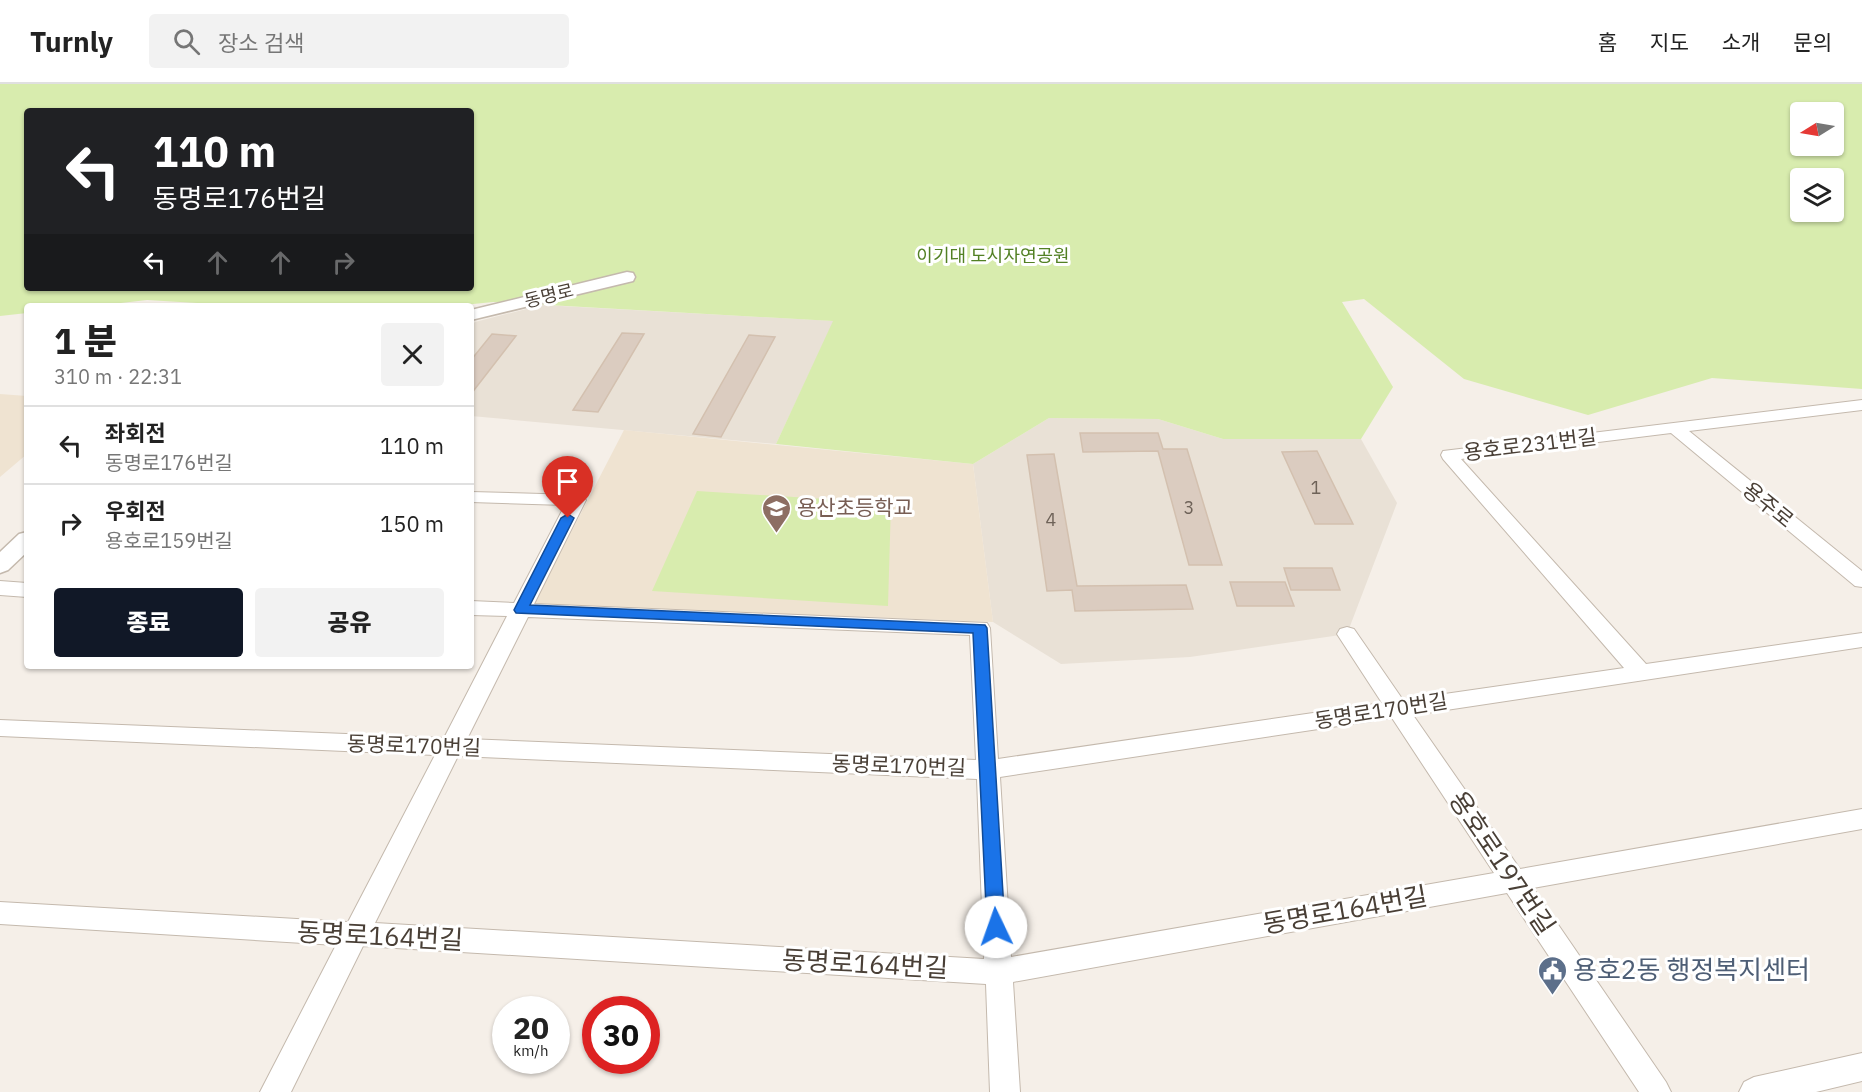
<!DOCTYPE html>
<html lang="ko">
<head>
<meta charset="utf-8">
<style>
  :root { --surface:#fff; --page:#f2f2f2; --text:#222; --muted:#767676; --line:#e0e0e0; --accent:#111827 }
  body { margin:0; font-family:"IBM Plex Sans","Noto Sans KR",sans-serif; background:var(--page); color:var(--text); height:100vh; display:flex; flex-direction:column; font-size:22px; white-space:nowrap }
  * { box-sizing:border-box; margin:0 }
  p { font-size:20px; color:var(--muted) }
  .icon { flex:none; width:33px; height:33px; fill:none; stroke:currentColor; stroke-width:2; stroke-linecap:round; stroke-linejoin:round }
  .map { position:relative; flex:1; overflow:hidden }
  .panel { position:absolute; left:24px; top:219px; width:450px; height:366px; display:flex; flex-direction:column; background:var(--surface); border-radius:6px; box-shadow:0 2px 4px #0004 }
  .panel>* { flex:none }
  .guide { position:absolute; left:24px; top:24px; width:450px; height:183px; border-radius:6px; box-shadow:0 2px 4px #0004; background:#202124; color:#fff; overflow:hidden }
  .needle { width:39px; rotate:259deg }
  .controls { position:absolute; left:1790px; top:18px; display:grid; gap:12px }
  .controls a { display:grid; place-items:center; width:54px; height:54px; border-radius:6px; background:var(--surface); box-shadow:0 2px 4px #0004; font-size:30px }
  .speed { position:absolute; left:492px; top:912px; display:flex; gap:12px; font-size:30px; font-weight:700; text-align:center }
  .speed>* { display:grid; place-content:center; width:78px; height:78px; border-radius:50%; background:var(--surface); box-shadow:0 2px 4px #0004; line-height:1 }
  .speed small { font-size:15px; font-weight:400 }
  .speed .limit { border:9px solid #d22; background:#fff; color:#111 }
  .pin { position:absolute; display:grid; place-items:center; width:51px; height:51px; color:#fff; margin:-62px -26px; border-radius:50% 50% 50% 0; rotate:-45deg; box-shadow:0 0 6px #0007 }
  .pin .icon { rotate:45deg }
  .me { position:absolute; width:66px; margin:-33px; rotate:357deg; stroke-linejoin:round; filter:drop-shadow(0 0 4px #0008) }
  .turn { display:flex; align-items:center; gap:21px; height:126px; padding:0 30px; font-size:27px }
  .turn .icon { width:78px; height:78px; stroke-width:2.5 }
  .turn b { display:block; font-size:42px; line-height:51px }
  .lanes { display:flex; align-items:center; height:57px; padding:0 30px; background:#0003; justify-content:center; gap:30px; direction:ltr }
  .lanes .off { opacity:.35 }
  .round { display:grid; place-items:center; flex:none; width:63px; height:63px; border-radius:6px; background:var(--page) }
  .overview { display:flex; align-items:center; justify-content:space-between; height:102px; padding:0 30px }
  h1 { font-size:36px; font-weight:800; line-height:45px }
  .button { display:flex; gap:12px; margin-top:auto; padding:12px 30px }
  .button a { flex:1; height:69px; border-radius:6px; background:var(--accent); color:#fff; font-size:24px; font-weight:800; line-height:69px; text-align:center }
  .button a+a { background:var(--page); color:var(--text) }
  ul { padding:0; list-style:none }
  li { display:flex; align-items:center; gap:18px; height:78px; padding:0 30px; border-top:2px solid var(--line) }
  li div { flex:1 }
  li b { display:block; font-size:22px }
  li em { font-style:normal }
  header { display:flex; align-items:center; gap:36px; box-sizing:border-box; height:84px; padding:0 30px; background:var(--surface); border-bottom:2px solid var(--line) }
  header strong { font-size:28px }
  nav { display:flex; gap:33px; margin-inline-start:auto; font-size:21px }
  .search { width:420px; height:54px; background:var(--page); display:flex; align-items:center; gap:15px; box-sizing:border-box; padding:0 21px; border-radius:6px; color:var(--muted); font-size:22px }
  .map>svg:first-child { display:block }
  .residential { fill:#e9e1d6 }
  .education { fill:#efe3d1 }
  .green { fill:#d8ecae; fill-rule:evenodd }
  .building { fill:#dbccc0; stroke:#d3c0af; stroke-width:1.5 }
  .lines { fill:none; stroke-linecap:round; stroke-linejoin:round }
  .minor-casing { stroke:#c4b9ad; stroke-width:2 }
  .tertiary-casing { stroke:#c4b9ad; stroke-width:3 }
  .minor { fill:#fff; fill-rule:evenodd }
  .tertiary { fill:#fff; fill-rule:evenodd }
  .route { fill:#1a73e8; stroke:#114b97; stroke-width:1.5 }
  .labels { text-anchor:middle; stroke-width:6; stroke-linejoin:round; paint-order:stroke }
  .far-park-label { font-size:18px; fill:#528024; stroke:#fff }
  .far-street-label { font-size:18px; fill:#493f36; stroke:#fff }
  .number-label { font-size:18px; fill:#6e6258 }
  .street-label { font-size:21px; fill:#493f36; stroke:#fff }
  .education-label { font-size:21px; fill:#785e54; stroke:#fff; text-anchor:start }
  .near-street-label { font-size:26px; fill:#493f36; stroke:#fff }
  .near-service-label { font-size:26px; fill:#4e5e75; stroke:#fff; text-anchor:start }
</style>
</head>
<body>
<header>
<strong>Turnly</strong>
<div class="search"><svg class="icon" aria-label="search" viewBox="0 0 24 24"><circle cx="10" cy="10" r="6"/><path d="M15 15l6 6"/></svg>장소 검색</div>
<nav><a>홈</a><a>지도</a><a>소개</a><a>문의</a></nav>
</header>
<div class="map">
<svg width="1862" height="1008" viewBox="0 0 1862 1008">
  <rect width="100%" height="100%" fill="#f5efe8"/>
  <!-- residential -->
  <path class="residential" d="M542,221L834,237L776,360L471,332V242L475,238Z
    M1049,334L1158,335L1223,355H1361L1397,419L1347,550L1190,573L1061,580L993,538L973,380Z"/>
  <!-- education -->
  <path class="education" d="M0,310L27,312V370L0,393Z
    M624,346L973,380L993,538L534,520Z"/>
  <!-- green -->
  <path class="green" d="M0,0H1862V305L1712,294L1588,331L1464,295L1364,215L1342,218L1393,303L1361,355H1223L1158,335L1049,334L973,380L776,360L833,237L493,218L453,222H247L147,216L95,222H27V229L0,232ZM27,27H471V204H27ZM1800,28H1833V62H1800ZM1800,94H1833V128H1800Z
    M697,407L891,419L888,522L652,507Z"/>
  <!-- building -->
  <path class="building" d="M622,249L644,250L598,328L573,326Z
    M492,250L516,252L471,310V276Z
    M749,251L775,253L721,353L693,350Z
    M1080,349H1158L1163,365H1187L1222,481H1189L1158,367L1083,368Z
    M1317,367L1353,440H1315L1282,368Z
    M1054,370L1077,502L1186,501L1193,525L1075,527L1072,506L1047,507L1027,371Z
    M1284,484H1332L1340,506H1291Z
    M1230,498H1285L1294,522H1237Z"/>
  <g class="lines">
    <defs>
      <path id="minor" d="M1862,316V326L1689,347L1862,487V503L1855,502L1671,349L1461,375L1646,580L1862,549V563L1413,631L1520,785L1862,725V745L1533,804L1666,998L1671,1008H1639L1507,809L1013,898L1020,1008H990L986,900L363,862L291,1008H260L336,861L0,840V818L348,838L435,671L0,652V636L444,654L507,532L471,531V517L514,519L565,421L471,418V408L577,411L583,412L586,416L534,520L987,539L990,544L998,675L1382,619L1337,550L1340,545L1347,543L1354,545L1403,616L1624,584L1443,375L1441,371L1443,367ZM528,533L970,551L976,676L467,655ZM1392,634L1494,789L1011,873L1000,693ZM458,672L977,695L984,875L375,839Z
        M0,497L27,499V513L0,511Z
        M1862,969V997L1816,1008H1739L1744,998L1754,993Z"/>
      <path id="tertiary" d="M627,188L633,189L635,193L633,197L471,236V226Z
        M27,448V468L8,486L0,489V468L19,450Z"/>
    </defs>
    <!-- minor casing -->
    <use href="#minor" class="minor-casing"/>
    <!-- tertiary casing -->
    <use href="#tertiary" class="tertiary-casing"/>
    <!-- minor -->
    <use href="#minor" class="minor"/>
    <!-- tertiary -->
    <use href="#tertiary" class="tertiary"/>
  </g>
  <!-- route -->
  <path class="route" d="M568,430L574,434L530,521L985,541L987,544L1005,843L1002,849L996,851L990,849L987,843L973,549L516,529L514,526L561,434Z"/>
  <!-- icons -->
  <defs>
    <symbol id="school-pin" viewBox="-11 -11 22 30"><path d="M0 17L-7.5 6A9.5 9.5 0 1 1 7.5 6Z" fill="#8d6e63" stroke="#fff"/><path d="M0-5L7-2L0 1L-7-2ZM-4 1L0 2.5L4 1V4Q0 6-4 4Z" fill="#fff"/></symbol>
    <symbol id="civic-pin" viewBox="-11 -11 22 30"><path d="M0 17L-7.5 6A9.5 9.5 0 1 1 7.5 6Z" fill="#5c6f8a" stroke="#fff"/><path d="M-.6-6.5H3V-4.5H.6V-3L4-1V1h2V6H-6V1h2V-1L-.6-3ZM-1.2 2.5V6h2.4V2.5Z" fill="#fff"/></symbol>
  </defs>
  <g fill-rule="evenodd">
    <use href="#school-pin" x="760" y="408" width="33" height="45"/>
    <use href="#civic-pin" x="1536" y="870" width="33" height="45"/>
  </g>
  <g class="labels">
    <!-- far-park labels -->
    <g class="far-park-label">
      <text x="993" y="178">이기대 도시자연공원</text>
    </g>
    <!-- far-street labels -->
    <g class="far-street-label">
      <text transform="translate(549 212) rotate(-14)" y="6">동명로</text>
    </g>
    <!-- number labels -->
    <g class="number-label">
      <text x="1316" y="410">1</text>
      <text x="1189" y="430">3</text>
      <text x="1051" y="442">4</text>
    </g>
    <!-- street labels -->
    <g class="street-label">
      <text transform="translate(1530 361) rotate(-7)" y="7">용호로231번길</text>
      <text transform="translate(1768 421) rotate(39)" y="7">용주로</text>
      <text transform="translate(1381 627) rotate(-9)" y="7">동명로170번길</text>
      <text transform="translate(414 662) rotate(2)" y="7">동명로170번길</text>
      <text transform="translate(899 682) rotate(2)" y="7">동명로170번길</text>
    </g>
    <!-- education labels -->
    <g class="education-label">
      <text x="797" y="431">용산초등학교</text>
    </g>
    <!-- near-street labels -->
    <g class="near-street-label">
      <text transform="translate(1502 779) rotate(56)" y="9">용호로197번길</text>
      <text transform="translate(1345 826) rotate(-10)" y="9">동명로164번길</text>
      <text transform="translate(380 852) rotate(3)" y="9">동명로164번길</text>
      <text transform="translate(865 880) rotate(3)" y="9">동명로164번길</text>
    </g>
    <!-- near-service labels -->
    <g class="near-service-label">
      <text x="1573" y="895">용호2동 행정복지센터</text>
    </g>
  </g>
</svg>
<div class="controls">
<a><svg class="needle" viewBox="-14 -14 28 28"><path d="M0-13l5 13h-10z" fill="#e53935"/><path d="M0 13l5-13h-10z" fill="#767676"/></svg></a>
<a><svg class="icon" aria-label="layers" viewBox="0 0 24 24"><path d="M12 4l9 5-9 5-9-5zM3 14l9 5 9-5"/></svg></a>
</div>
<div class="speed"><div>20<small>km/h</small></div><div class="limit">30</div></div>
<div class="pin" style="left:568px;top:434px;background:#d93025"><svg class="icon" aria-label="arrive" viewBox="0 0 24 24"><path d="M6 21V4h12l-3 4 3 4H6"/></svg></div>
<svg class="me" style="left:996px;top:843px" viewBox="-20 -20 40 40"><circle r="19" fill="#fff"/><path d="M0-13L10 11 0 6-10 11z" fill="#1a73e8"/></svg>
<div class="guide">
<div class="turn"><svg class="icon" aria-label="left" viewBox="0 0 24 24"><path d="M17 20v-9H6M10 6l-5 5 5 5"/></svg><div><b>110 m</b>동명로176번길</div></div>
<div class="lanes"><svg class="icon" aria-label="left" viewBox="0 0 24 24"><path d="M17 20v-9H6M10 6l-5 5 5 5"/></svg><svg class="icon off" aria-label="ahead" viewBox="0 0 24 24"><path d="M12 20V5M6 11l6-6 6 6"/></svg><svg class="icon off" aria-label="ahead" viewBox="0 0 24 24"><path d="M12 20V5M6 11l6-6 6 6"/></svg><svg class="icon off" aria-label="right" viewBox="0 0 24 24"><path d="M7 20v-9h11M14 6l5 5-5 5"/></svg></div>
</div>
<section class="panel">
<div class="overview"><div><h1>1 분</h1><p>310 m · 22:31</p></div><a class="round"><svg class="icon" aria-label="close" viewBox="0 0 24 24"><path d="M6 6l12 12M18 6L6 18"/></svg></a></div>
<ul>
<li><svg class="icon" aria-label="left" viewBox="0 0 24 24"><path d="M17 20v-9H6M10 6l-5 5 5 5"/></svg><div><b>좌회전</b><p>동명로176번길</p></div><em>110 m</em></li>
<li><svg class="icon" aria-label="right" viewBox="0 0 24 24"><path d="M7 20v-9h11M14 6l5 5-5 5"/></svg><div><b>우회전</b><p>용호로159번길</p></div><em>150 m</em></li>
</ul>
<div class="button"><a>종료</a><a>공유</a></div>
</section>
</div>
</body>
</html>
